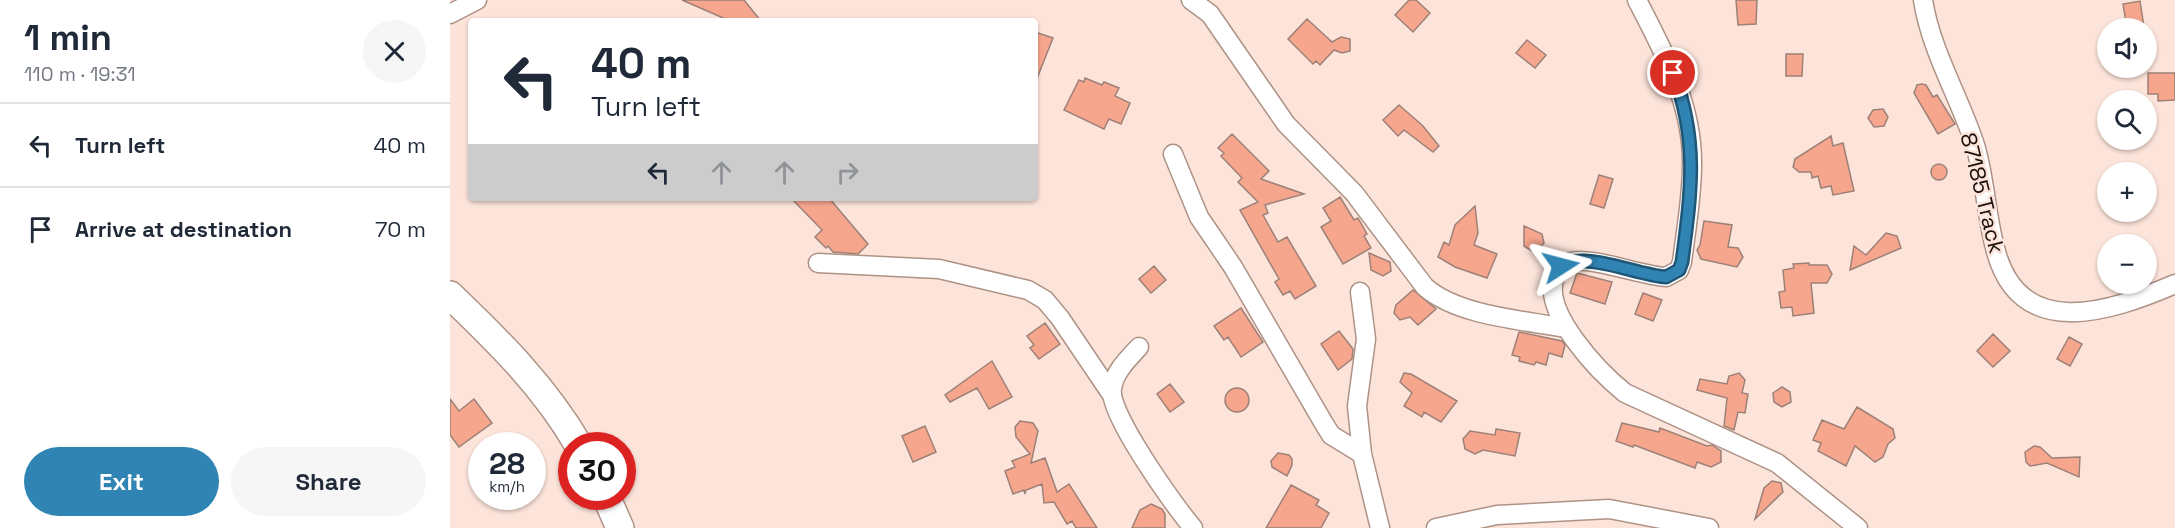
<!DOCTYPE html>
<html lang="en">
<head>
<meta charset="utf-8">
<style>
  :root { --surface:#fff; --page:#f6f6f7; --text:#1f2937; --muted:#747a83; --line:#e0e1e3; --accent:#3084b4 }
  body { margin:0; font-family:"Space Grotesk",sans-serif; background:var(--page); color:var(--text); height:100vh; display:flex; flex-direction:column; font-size:22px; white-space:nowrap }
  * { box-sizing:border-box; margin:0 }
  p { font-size:20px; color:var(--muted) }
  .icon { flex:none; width:33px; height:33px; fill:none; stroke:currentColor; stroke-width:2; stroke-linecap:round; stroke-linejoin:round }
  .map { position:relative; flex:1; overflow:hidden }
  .side { display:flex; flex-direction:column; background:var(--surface); width:450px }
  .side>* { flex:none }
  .top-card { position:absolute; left:18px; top:18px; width:570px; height:183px; border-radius:6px; box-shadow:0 2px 4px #0004; background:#fff; color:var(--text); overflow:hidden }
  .buttons { position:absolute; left:1647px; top:18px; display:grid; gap:12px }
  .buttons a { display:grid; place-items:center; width:60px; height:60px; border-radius:50%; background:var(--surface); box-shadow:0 2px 4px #0004; font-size:30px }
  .speed { position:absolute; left:18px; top:432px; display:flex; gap:12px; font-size:30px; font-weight:700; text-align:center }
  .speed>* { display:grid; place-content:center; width:78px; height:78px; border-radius:50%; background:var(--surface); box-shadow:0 2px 4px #0004; line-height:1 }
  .speed small { font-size:15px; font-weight:400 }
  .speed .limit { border:9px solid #d22; background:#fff; color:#111 }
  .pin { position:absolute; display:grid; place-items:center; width:51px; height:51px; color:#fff; margin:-26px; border:3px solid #fff; border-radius:50%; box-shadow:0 2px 6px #0007 }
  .me { position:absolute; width:66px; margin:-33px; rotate:81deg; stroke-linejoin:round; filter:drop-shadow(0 0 4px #0008) }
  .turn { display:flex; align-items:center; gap:21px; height:126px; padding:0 24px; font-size:27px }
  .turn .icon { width:78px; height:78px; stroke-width:2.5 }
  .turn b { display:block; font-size:42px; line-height:51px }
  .lanes { display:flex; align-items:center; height:57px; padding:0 24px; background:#0003; justify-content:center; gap:30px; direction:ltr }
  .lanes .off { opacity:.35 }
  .round { display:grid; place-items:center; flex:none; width:63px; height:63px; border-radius:32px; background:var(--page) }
  .head { display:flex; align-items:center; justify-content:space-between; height:102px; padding:0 24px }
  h1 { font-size:36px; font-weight:700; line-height:45px }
  .button { display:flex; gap:12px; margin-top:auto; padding:12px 24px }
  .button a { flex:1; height:69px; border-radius:36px; background:var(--accent); color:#fff; font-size:24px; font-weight:700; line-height:69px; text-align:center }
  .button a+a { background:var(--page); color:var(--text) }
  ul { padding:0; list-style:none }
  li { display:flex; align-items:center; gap:18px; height:84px; padding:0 24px; border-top:2px solid var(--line) }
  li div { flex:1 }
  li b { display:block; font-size:22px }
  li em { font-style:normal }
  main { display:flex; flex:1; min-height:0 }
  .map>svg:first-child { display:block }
  .building { fill:#f7a68e; stroke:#9d8077; stroke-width:1.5 }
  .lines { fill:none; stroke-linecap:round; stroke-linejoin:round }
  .street-casing { stroke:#ae9286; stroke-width:21 }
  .secondary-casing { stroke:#ae9286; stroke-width:30 }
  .street { stroke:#fff; stroke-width:18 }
  .secondary { stroke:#fff; stroke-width:27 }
  .route-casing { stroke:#1f5675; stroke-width:15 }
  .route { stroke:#3084b4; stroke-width:10 }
  .labels { text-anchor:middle; stroke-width:5; stroke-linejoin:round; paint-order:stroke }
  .street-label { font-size:22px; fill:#190f0b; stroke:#fde4da }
</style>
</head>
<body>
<main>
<section class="side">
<div class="head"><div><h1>1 min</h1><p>110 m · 19:31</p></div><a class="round"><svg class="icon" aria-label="close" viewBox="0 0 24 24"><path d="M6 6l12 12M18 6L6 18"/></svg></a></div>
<ul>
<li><svg class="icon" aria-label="left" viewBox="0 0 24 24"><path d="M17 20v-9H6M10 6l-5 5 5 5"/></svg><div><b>Turn left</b></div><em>40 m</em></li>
<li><svg class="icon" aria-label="arrive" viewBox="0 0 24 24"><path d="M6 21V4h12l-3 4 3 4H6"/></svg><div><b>Arrive at destination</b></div><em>70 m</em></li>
</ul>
<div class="button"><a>Exit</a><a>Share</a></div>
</section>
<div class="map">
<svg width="1725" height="528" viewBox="0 0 1725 528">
  <rect width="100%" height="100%" fill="#fde4da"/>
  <!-- building -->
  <path class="building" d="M232,0H294L311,21H280Z
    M959,0H966L980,13L963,32L945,15Z
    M1286,0H1307L1306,24L1288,25Z
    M1690,1L1694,27L1677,28L1673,4Z
    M857,19L882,42L891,37L900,39V51L892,53L884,50L870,65L866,61L863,64L838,39Z
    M585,32L603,38L586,81L585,80Z
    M1077,40L1096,55L1085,68L1066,53Z
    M1336,54H1353L1352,76H1336Z
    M1698,73H1725V100L1708,101V94H1698Z
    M635,78L652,85L654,82L669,88L665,96L680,103L671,124L659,119L654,129L614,110L629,80L634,82Z
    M1472,84L1476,85L1483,97L1487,95L1505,124L1488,134L1464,93L1467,85Z
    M949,105L973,126L989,146L983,152L954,130L948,136L933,120Z
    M1433,109L1438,117L1434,126L1424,127L1418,118L1423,110Z
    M782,134L819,171L811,179L854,194L815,205L818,213L813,215L828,242L837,237L866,286L845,299L840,291L833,295L825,282L829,279L790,210L808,202L788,182L792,178L771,156L774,153L768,148Z
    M1381,136L1383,146L1393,143L1404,191L1383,195L1381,186L1371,188L1368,176L1362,178L1361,172H1349L1343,167L1345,159Z
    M1481 172a8 8 0 1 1 16 0a8 8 0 1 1-16 0Z
    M1149,175L1163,179L1154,208L1140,204Z
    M890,197L904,220L908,218L917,234L914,236L921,248L893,264L871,227L881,221L873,208Z
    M341,198H379L418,244L408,254L383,252L378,246L376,248L365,237L372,230Z
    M1025,206L1028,233L1024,245L1047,254L1037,278L1005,267L988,257L994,242L999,245L1005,225Z
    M1254,221L1282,225L1278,247L1288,248L1293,257L1287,267L1251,259L1247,250L1250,245Z
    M1074,226L1092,234L1094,243L1087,250L1082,251L1074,246Z
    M1436,233L1447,236L1451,248L1400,270L1404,246L1416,255Z
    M919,253L940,262L941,271L933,276L921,270Z
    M1359,263V265H1377L1382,274L1377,283H1361L1364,313L1343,316L1342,307L1331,308L1329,292L1335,291L1333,270L1344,268L1343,264Z
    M704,266L716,280L701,293L689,279Z
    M1127,273L1162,282L1155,304L1120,293Z
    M963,290L986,309L968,325L960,317L950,320L944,313L946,305Z
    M1193,293L1212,300L1203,321L1185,314Z
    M791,308L813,342L791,357L778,337L774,340L764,326Z
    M595,323L610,344L589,359L580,348L584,345L577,336Z
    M889,331L903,349L902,359L888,370L871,344Z
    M1069,332L1112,341L1115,345L1112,357L1099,353L1096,365L1086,362L1084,365L1069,361L1070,357L1062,355Z
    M1543,334L1560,351L1543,367L1527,351Z
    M1619,337L1632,344L1620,366L1607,359Z
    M542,361L562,397L539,409L527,388L500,402L495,395Z
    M954,373L961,374L1007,401L991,422L974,412L972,417L954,406L962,393L950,382Z
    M1289,373L1295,380L1292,393L1298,394L1295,413L1288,412L1284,430L1274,426L1277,398L1247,390L1250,379L1277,384L1279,376Z
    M720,384L734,402L720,412L707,394Z
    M1332,387L1340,392L1341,402L1332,407L1324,402L1323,393Z
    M775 400a12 12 0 1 1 24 0a12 12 0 1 1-24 0Z
    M0,399L9,411L24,399L42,423L9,447L0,435Z
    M1407,407L1443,429L1445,438L1438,444L1433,457L1425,462L1405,446L1396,466L1368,451L1371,443L1363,440L1372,420L1394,429Z
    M570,421L583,423L588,431L581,463L595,458L607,492L619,484L647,528H626L622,521L617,524L604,502L594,503L592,484L576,490L575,494L574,490L563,494L555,471L565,467L562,461L580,454L566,437L565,427Z
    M1172,423L1209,432L1210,428L1257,446L1262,445L1271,451V462L1261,467L1247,462L1245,468L1184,445L1183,447L1166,441Z
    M475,426L486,452L463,462L452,436Z
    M1046,429L1070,433L1065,456L1033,450L1025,454L1015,449L1013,439L1020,431L1045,435Z
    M1584,446L1590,447L1602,458L1630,457L1629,477L1597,463L1580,466L1576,462L1575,452Z
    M828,453L839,455L842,459V465L837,476L822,467L821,461Z
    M1322,481L1331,483L1333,492L1305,519L1314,488Z
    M841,485L869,500L866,505L879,513L871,528H816Z
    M701,504L712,509L715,514V528H682L690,510Z"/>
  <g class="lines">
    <defs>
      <path id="street" d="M741,0L760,14L836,124L904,193L975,287C1008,316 1073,320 1116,328
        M1187,0C1214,52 1243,105 1242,165C1242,197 1236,230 1232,262L1229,270L1216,277C1191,276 1142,256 1121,262C1113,264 1108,269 1105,277C1091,312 1149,372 1175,393L1327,463L1408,528
        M1473,0C1481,51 1509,96 1525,145C1535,178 1536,214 1545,248C1569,343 1660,312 1725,284
        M0,14L27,0
        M723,154L749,217L783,267L873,422L881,435L912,454
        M368,263L489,269L578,290L595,300L610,318L662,395
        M910,292L916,339L907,406L912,454L930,528
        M689,347C678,359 664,372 662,389C658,414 725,506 743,528
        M986,528L1047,515L1159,509L1259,528"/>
      <path id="secondary" d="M0,295C48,341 95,387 129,446
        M156,496L170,528"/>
    </defs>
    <!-- street casing -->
    <use href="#street" class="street-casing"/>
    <!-- secondary casing -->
    <use href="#secondary" class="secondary-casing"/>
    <!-- street -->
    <use href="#street" class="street"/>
    <!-- secondary -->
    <use href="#secondary" class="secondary"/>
  </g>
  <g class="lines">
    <defs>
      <path id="route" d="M1111,266C1138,251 1185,275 1216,277L1229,270L1232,262C1241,193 1249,140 1223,73"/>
    </defs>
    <!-- route casing -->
    <use href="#route" class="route-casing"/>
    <!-- route -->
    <use href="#route" class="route"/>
  </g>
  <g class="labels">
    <!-- street labels -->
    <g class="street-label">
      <text transform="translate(1533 193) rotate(76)" y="8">87185 Track</text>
    </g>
  </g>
</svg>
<div class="buttons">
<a><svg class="icon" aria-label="sound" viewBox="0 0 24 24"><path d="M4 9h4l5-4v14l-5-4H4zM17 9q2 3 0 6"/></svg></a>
<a><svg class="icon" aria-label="search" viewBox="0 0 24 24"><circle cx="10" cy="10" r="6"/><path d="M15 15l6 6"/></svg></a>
<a>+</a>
<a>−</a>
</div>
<div class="speed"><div>28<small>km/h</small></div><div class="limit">30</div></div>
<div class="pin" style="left:1223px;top:73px;background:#d93025"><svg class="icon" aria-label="arrive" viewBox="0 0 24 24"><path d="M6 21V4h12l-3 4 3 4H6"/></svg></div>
<svg class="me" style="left:1111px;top:266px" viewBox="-20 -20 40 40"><path d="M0-17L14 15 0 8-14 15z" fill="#3084b4" stroke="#fff" stroke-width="4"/></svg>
<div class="top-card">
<div class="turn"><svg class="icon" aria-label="left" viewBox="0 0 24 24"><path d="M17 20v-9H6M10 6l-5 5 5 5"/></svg><div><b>40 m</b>Turn left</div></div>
<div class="lanes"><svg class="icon" aria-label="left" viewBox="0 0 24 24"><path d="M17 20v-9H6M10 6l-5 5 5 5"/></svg><svg class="icon off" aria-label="ahead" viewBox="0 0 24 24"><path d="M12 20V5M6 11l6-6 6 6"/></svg><svg class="icon off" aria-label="ahead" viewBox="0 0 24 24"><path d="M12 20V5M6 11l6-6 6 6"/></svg><svg class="icon off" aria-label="right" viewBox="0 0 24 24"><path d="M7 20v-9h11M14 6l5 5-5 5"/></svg></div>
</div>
</div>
</main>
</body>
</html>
